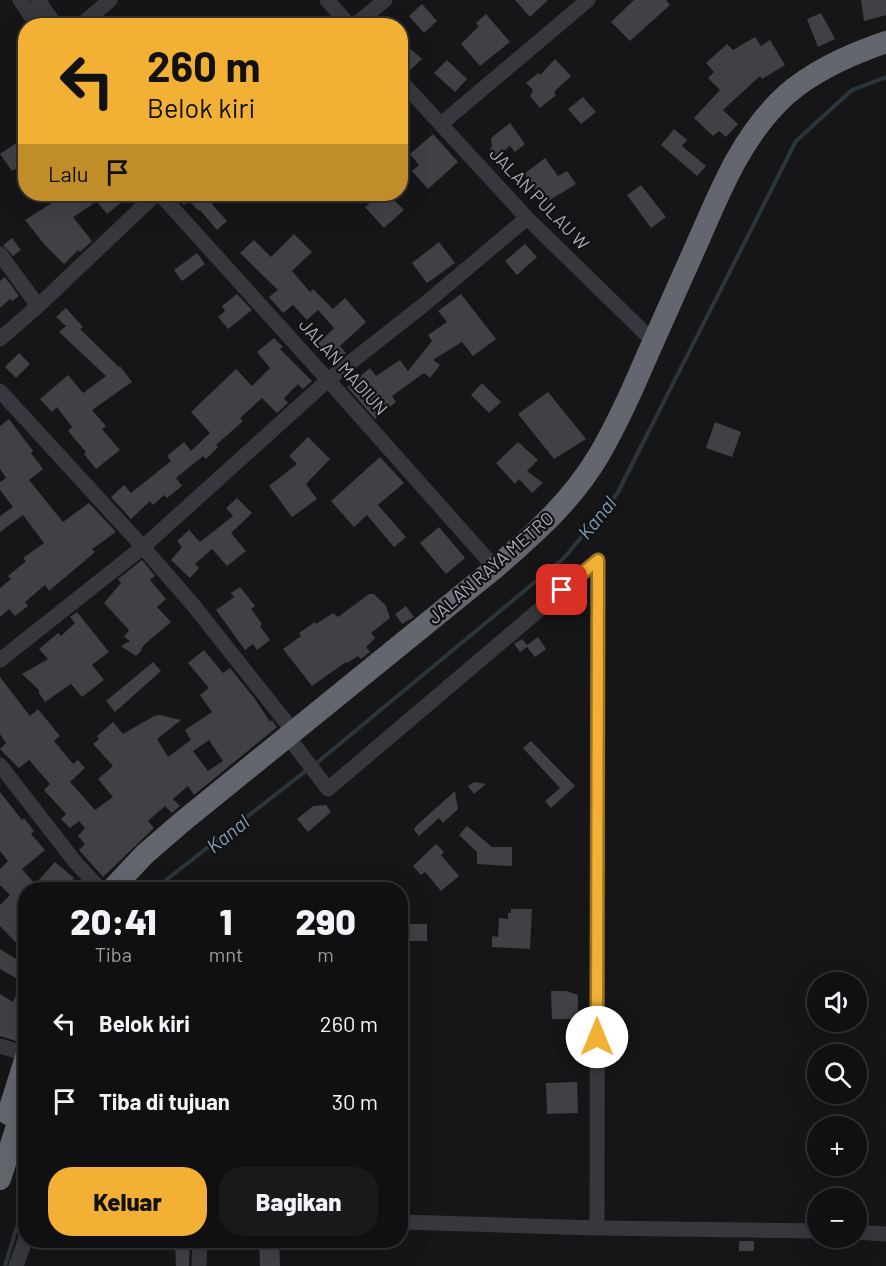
<!DOCTYPE html>
<html lang="id">
<head>
<meta charset="utf-8">
<style>
  :root { --surface:#101012; --page:#19191b; --text:#f1f3f6; --muted:#9c9d9f; --line:#303032; --accent:#f2b134 }
  body { margin:0; font-family:Barlow,sans-serif; background:var(--page); color:var(--text); height:100vh; display:flex; flex-direction:column; font-size:22px; white-space:nowrap }
  * { box-sizing:border-box; margin:0 }
  p { font-size:20px; color:var(--muted) }
  .icon { flex:none; width:33px; height:33px; fill:none; stroke:currentColor; stroke-width:2; stroke-linecap:round; stroke-linejoin:round }
  .map { position:relative; flex:1; overflow:hidden }
  .sheet { position:absolute; left:18px; top:882px; width:390px; height:366px; display:flex; flex-direction:column; background:var(--surface); border-radius:24px; box-shadow:0 6px 24px #0002,0 0 0 2px var(--line) }
  .sheet>* { flex:none }
  .banner { position:absolute; left:18px; top:18px; width:390px; height:183px; border-radius:24px; box-shadow:0 6px 24px #0002,0 0 0 2px var(--line); background:#f2b134; color:#111; overflow:hidden }
  .controls { position:absolute; left:807px; top:972px; display:grid; gap:12px }
  .controls a { display:grid; place-items:center; width:60px; height:60px; border-radius:50%; background:var(--surface); box-shadow:0 6px 24px #0002,0 0 0 2px var(--line); font-size:30px }
  .pin { position:absolute; display:grid; place-items:center; width:51px; height:51px; color:#fff; margin:-26px; border-radius:12px; box-shadow:0 3px 9px #0006 }
  .me { position:absolute; width:66px; margin:-33px; rotate:0deg; stroke-linejoin:round; filter:drop-shadow(0 0 4px #0008) }
  .turn { display:flex; align-items:center; gap:21px; height:126px; padding:0 30px; font-size:27px }
  .turn .icon { width:78px; height:78px; stroke-width:2.5 }
  .turn b { display:block; font-size:42px; line-height:51px }
  .then { display:flex; align-items:center; height:57px; padding:0 30px; background:#0003; gap:12px; font-size:22px }
  .eta { display:flex; justify-content:space-evenly; align-items:center; height:102px; text-align:center }
  .eta b { font-size:36px; font-weight:800; line-height:42px }
  .action { display:flex; gap:12px; margin-top:auto; padding:12px 30px }
  .action a { flex:1; height:69px; border-radius:24px; background:var(--accent); color:#111; font-size:24px; font-weight:800; line-height:69px; text-align:center }
  .action a+a { background:var(--page); color:var(--text) }
  ul { padding:0; list-style:none }
  li { display:flex; align-items:center; gap:18px; height:78px; padding:0 30px }
  li div { flex:1 }
  li b { display:block; font-size:22px }
  li em { font-style:normal }
  .map>svg:first-child { display:block }
  .lines { fill:none; stroke-linecap:round; stroke-linejoin:round }
  .stream { stroke:#2c353c; stroke-width:4 }
  .building { fill:#404145; fill-rule:evenodd }
  .minor { stroke:#37383d; stroke-width:15 }
  .highway { stroke:#63666e; stroke-width:22 }
  .route-casing { stroke:#9d7322; stroke-width:15 }
  .route { stroke:#f2b134; stroke-width:10 }
  .labels { text-anchor:middle; stroke-width:4.5; stroke-linejoin:round; paint-order:stroke }
  .street-label { font-size:18px; fill:#a8adb8; stroke:#111113 }
  .water-label { font-size:20px; font-style:italic; fill:#7f9bb3; stroke:#111113 }
</style>
</head>
<body>
<div class="map">
<svg width="886" height="1266" viewBox="0 0 886 1266">
  <rect width="100%" height="100%" fill="#161618"/>
  <g class="lines">
    <!-- stream -->
    <path class="stream" d="M313,766L564,558L617,494L796,141L852,90L886,77
      M158,890L166,880L307,770
      M5,1266L26,1197"/>
  </g>
  <!-- building -->
  <path class="building" d="M515,0H548L530,17Z
    M634,0H666L670,5L630,41L611,22Z
    M861,0H886V15L864,21Z
    M422,4L437,21L424,33L409,16Z
    M821,13L835,39L818,47L807,19Z
    M486,14L510,42L480,66L461,44L479,26L476,23Z
    M755,37L761,46L770,40L785,65L762,79L760,76L723,110L738,124L726,137L719,131L713,136L694,118L720,90L708,78L714,72L706,63L727,44L733,50Z
    M400,40L422,59L407,73L400,66Z
    M555,59L571,76L554,92L556,95L540,108L530,96L533,90L526,83L538,73L540,75Z
    M447,60L467,79L455,92L434,73Z
    M583,97L596,112L581,124L568,109Z
    M510,123L525,144L515,152L510,146L496,157L490,149L492,146L491,138Z
    M674,129L687,140L682,146L706,166L697,176L661,145Z
    M433,134L458,162L428,189L412,171L419,165L410,154Z
    M19,141L26,150V183L16,169L12,171L0,154Z
    M545,158L558,176L567,171L576,184L545,203L524,174Z
    M641,185L666,217L651,228L627,195Z
    M66,194H86L93,204L73,217L92,241L80,252L78,250L64,264L44,244L25,220Z
    M107,194H132L107,214L97,202Z
    M174,194H223L212,204L227,221L217,230L200,210L199,211L189,201L184,205Z
    M380,194H388L404,210L384,228L365,207Z
    M294,234L312,252L292,271L310,292L313,289L333,309L345,298L366,322L340,346L346,353L335,362L330,357L329,359L316,346L334,328L318,310L307,320L293,305L283,313L269,297L278,290L240,253L254,240L271,257Z
    M12,238L21,250L13,256L3,245Z
    M439,242L455,263L427,283L412,263Z
    M525,244L537,257L517,275L505,261Z
    M197,253L205,264L182,281L174,270Z
    M5,277L19,296L12,301L10,299L0,308V281Z
    M237,294L252,310L228,329L218,317L225,311L222,306Z
    M461,294L496,339L473,356L462,342L433,360L440,365L430,378L424,373L392,396L396,402L375,419L347,387L370,368L376,376L400,360L408,371L432,341L428,335L447,322L438,311Z
    M66,308L83,327L80,329L119,367L120,366L132,382L92,410L106,426L102,429L120,450L96,469L84,454L86,452L68,431L72,427L57,407L52,412L40,399L68,375L83,393L106,376L59,332L66,326L56,317Z
    M274,338L283,347L280,349L312,381L303,389L298,384L284,398L288,403L277,413L262,398L240,418L243,421L216,445L218,447L206,459L203,456L176,478L182,486L167,498L164,495L153,505L150,501L131,519L111,497L124,485L131,493L171,461L167,456L184,442L191,451L210,433L191,412L236,369L252,386L270,368L257,352Z
    M19,353L30,364L16,378L5,367Z
    M482,383L501,402L489,413L471,395Z
    M548,392L586,439L554,459L518,414Z
    M9,419L33,451L31,453L43,469L29,480L63,522L89,503L116,532L92,549L95,552L49,591L45,585L25,602L28,606L15,616L9,609L0,617V588L11,579L8,576L26,561L23,558L44,543L23,515L0,532V516L13,507L0,490V482L6,478L0,469V426Z
    M715,422L741,432L732,457L706,448Z
    M308,437L330,459L306,484L317,499L292,517L269,486L297,464L289,456Z
    M518,442L538,460L527,471L543,483L532,493L519,479L515,484L496,463Z
    M380,457L404,483L378,505L406,537L394,547L367,515L354,527L331,501Z
    M237,498L252,513L231,533L246,551L227,566L212,549L195,564L199,568L190,578L171,560L182,547L177,541L189,530L200,542L233,516L226,508Z
    M439,527L465,558L446,574L420,543Z
    M142,560L155,576L150,580L166,599L157,607L171,622L146,643L141,649L142,650L136,656L121,646L130,641L124,637L129,630L104,603L121,583L118,579Z
    M240,587L255,606L251,609L262,624L260,626L270,640L257,650L253,644L245,650L216,610L234,597L231,593Z
    M369,594H374L386,606L390,618L371,633L375,638L366,647L370,652L361,659L358,656L347,663L346,662L312,686L283,649L301,636L299,633L315,622L316,624L333,613L338,617Z
    M406,606L414,617L402,624L395,614Z
    M77,612L109,652L92,665L104,680L82,697L71,684L45,702L39,693V690L22,674L48,659L39,649L58,633L61,636L75,623L70,617Z
    M538,637L546,649L535,657L527,647L520,652L514,644L522,639L527,645Z
    M204,650L223,673L230,668L255,699L270,722L272,720L277,727L194,795L188,786L173,799L180,806L172,813L165,806L148,821L154,828L103,877L79,850L85,844L78,836L85,828L79,821L70,828L61,819L66,814L44,790L50,784L29,760L19,768L0,749L6,743L0,734V677L30,716L38,709L60,736L54,741L73,764L78,760L85,768L70,782L95,810L113,797L98,779L113,766L93,744L99,739L97,736L113,722L123,734L154,716L160,715L181,720L157,739L168,757L191,740L185,730L212,712L200,695L209,688L188,663ZM209,740L223,761L208,771L193,751Z
    M153,662L161,671L115,712L106,701Z
    M531,741L575,786L551,808L545,801L560,788L523,748Z
    M474,782L486,784L474,794L468,786Z
    M455,791L458,809L443,823L439,818L419,836L414,830L416,826Z
    M0,792L22,820L24,818L34,831L31,834L45,850L22,869L35,884L55,862L74,878L63,890H26V953L0,926V905L10,895L0,885V869L8,861L0,851Z
    M326,805L331,812L308,832L297,819L313,806Z
    M467,826L492,847H512V866L477,864V852L459,835Z
    M436,844L444,852L441,855L459,876L441,891L425,872L421,875L413,866Z
    M511,909H532L530,949L492,947V936L498,937L499,918L508,919V913H511Z
    M400,924H427V941H400Z
    M0,949L26,965V1035L22,1043L0,1036V994L13,1002L23,982L0,969Z
    M551,991H566L578,995V1019H552Z
    M577,1082L578,1113L547,1114L546,1083Z
    M259,1240H279L280,1266H260Z
    M190,1241L189,1266H176L175,1242Z
    M739,1241H754V1251H739Z"/>
  <g class="lines">
    <!-- minor -->
    <path class="minor" d="M20,0L38,26
      M38,0L56,26
      M327,0L350,26
      M80,26L110,0
      M354,26L385,0
      M400,80L527,218L654,342
      M441,124L588,0
      M160,194L328,380L495,568
      M0,254L38,306
      M0,339L38,306L156,194
      M0,391L143,547L194,606L293,731
      M0,660L143,547L328,380L426,303L527,218
      M295,746L328,789L598,560
      M0,765L76,863L101,890
      M0,1046L26,1054
      M400,1222L597,1228L818,1231
      M597,1228L598,560
      M856,1232L886,1234
      M16,1266L26,1238
      M199,1266L200,1240"/>
    <!-- highway -->
    <path class="highway" d="M111,890L145,854L182,822L495,568C535,533 571,502 599,455C617,424 632,391 646,358C664,318 682,277 700,237C722,186 744,133 786,95C814,70 851,54 886,42
      M8,1114L26,1057
      M0,1179L26,1098"/>
  </g>
  <g class="lines">
    <defs>
      <path id="route" d="M562,590L598,560L597,1037"/>
    </defs>
    <!-- route casing -->
    <use href="#route" class="route-casing"/>
    <!-- route -->
    <use href="#route" class="route"/>
  </g>
  <g class="labels">
    <!-- street labels -->
    <g class="street-label">
      <text transform="translate(539 199) rotate(46)" y="6">JALAN PULAU W</text>
      <text transform="translate(343 367) rotate(48)" y="6">JALAN MADIUN</text>
      <text transform="translate(491 568) rotate(-41)" y="6">JALAN RAYA METRO</text>
    </g>
    <!-- water labels -->
    <g class="water-label">
      <text transform="translate(597 518) rotate(-51)" y="7">Kanal</text>
      <text transform="translate(228 834) rotate(-38)" y="7">Kanal</text>
    </g>
  </g>
</svg>
<div class="controls">
<a><svg class="icon" aria-label="sound" viewBox="0 0 24 24"><path d="M4 9h4l5-4v14l-5-4H4zM17 9q2 3 0 6"/></svg></a>
<a><svg class="icon" aria-label="search" viewBox="0 0 24 24"><circle cx="10" cy="10" r="6"/><path d="M15 15l6 6"/></svg></a>
<a>+</a>
<a>−</a>
</div>
<div class="pin" style="left:562px;top:590px;background:#d93025"><svg class="icon" aria-label="arrive" viewBox="0 0 24 24"><path d="M6 21V4h12l-3 4 3 4H6"/></svg></div>
<svg class="me" style="left:597px;top:1037px" viewBox="-20 -20 40 40"><circle r="19" fill="#fff"/><path d="M0-13L10 11 0 6-10 11z" fill="#f2b134"/></svg>
<div class="banner">
<div class="turn"><svg class="icon" aria-label="left" viewBox="0 0 24 24"><path d="M17 20v-9H6M10 6l-5 5 5 5"/></svg><div><b>260 m</b>Belok kiri</div></div>
<div class="then">Lalu<svg class="icon" aria-label="arrive" viewBox="0 0 24 24"><path d="M6 21V4h12l-3 4 3 4H6"/></svg></div>
</div>
<section class="sheet">
<div class="eta">
<div><b>20:41</b><p>Tiba</p></div>
<div><b>1</b><p>mnt</p></div>
<div><b>290</b><p>m</p></div>
</div>
<ul>
<li><svg class="icon" aria-label="left" viewBox="0 0 24 24"><path d="M17 20v-9H6M10 6l-5 5 5 5"/></svg><div><b>Belok kiri</b></div><em>260 m</em></li>
<li><svg class="icon" aria-label="arrive" viewBox="0 0 24 24"><path d="M6 21V4h12l-3 4 3 4H6"/></svg><div><b>Tiba di tujuan</b></div><em>30 m</em></li>
</ul>
<div class="action"><a>Keluar</a><a>Bagikan</a></div>
</section>
</div>
</body>
</html>
